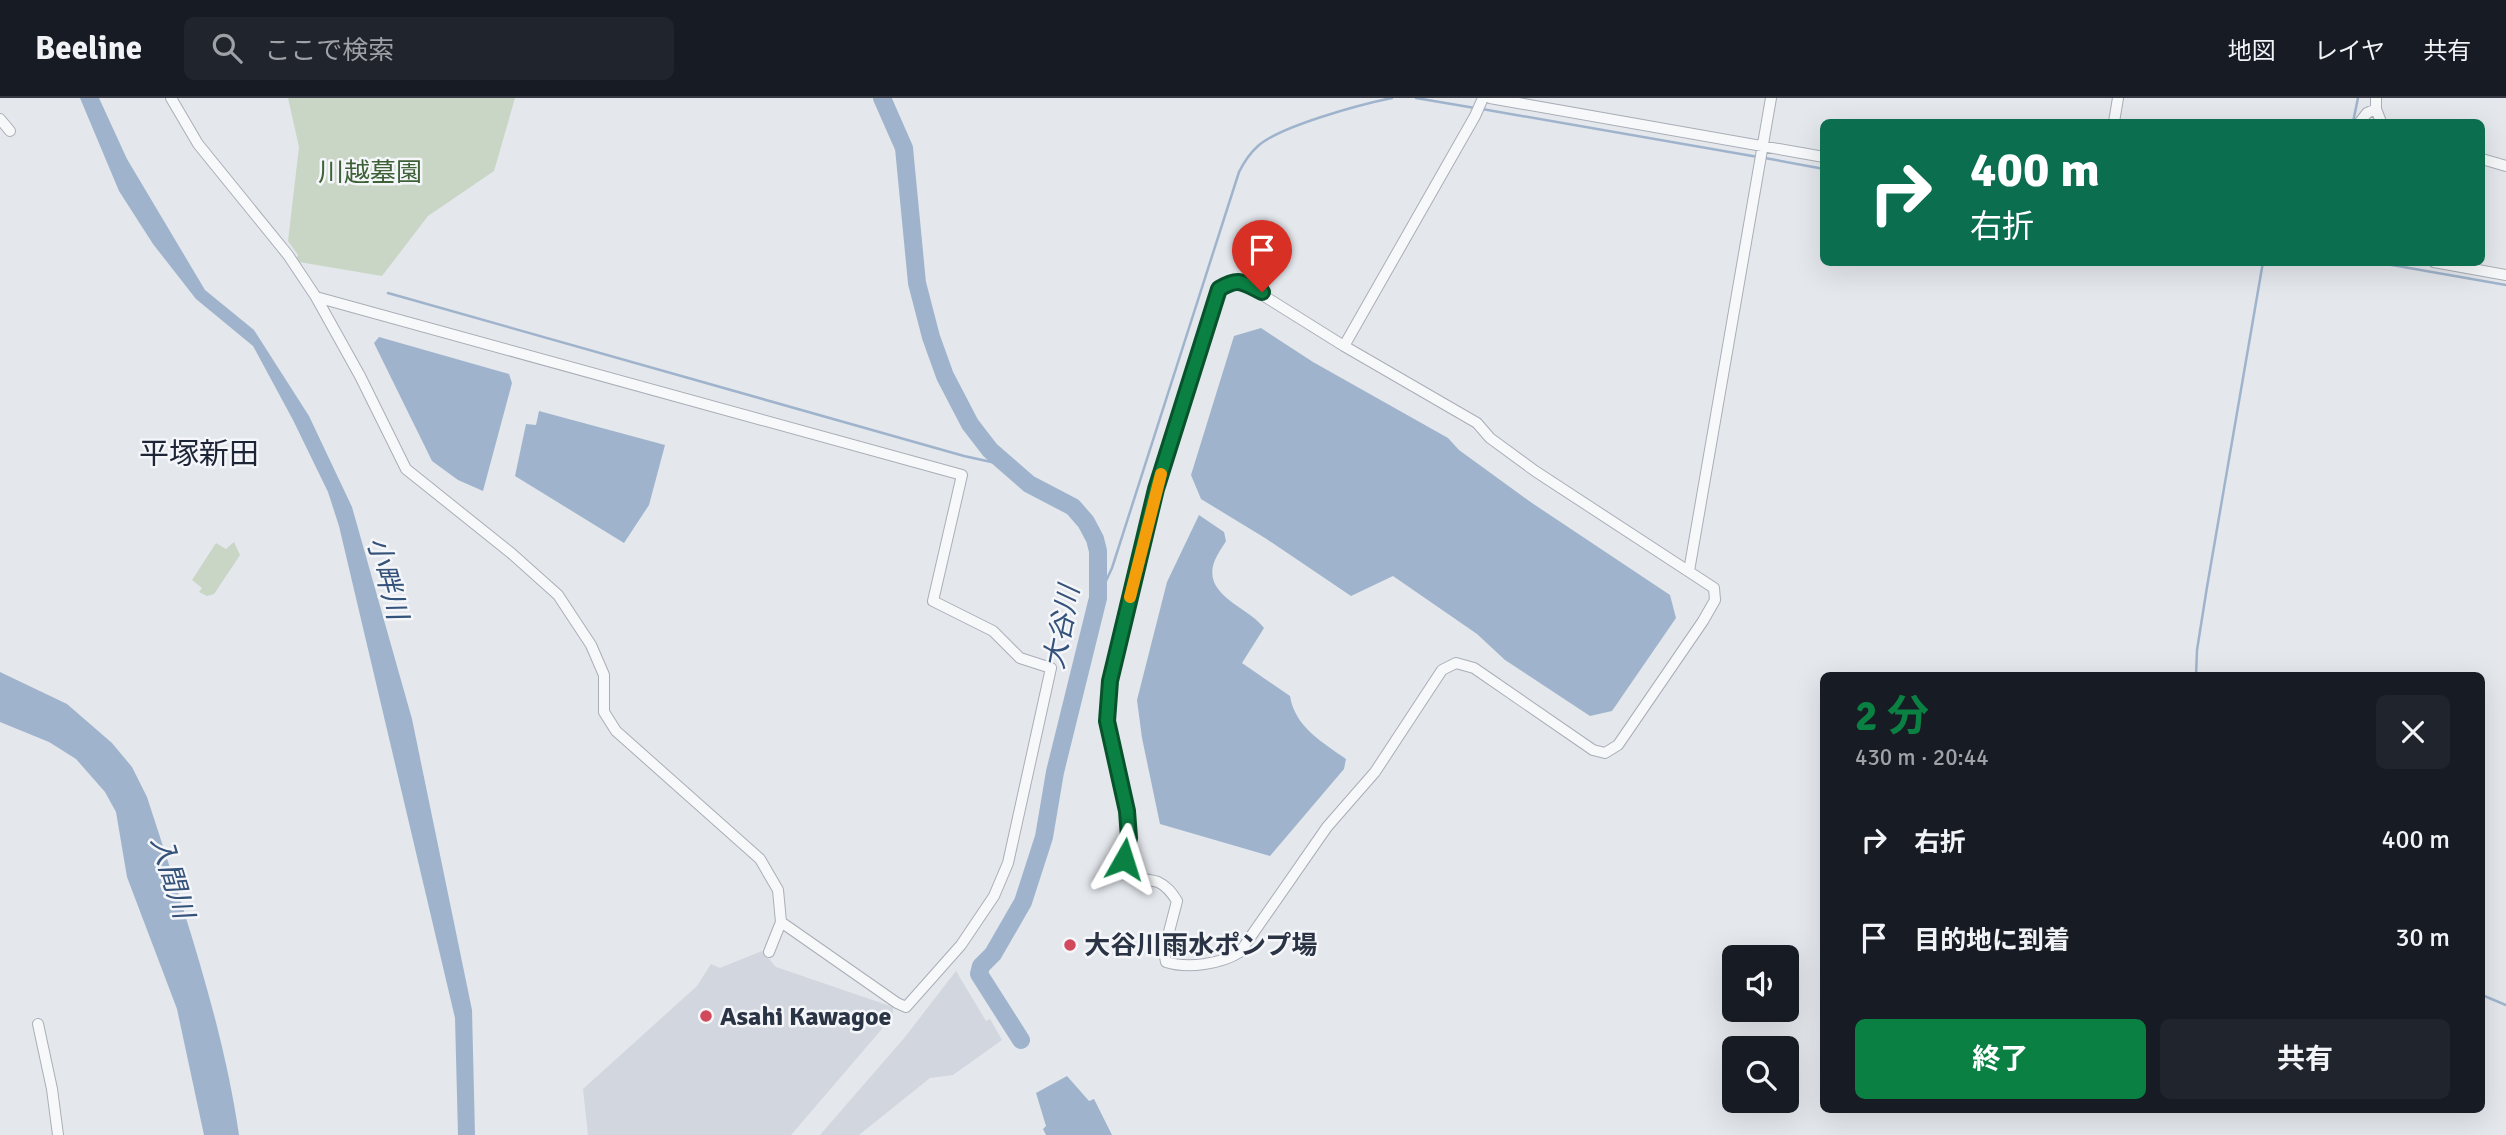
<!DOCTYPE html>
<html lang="ja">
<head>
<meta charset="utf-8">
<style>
  :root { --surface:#171b24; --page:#20242c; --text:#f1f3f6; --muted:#9ea1a6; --line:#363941; --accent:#0b8043 }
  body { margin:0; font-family:Signika,"Noto Sans JP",sans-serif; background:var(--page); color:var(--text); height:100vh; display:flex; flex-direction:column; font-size:26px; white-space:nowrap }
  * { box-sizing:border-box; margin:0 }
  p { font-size:23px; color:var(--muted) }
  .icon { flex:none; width:38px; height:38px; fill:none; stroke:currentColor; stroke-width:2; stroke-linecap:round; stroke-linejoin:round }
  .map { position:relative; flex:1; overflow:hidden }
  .sheet { position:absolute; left:1820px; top:574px; width:665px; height:441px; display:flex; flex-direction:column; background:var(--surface); border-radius:10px; box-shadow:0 7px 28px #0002 }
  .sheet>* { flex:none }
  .guide { position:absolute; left:1820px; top:21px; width:665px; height:147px; border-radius:10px; box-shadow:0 7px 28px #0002; background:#0b6e4f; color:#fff; overflow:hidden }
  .tools { position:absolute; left:1722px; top:847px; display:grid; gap:14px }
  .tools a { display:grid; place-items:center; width:77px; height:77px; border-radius:10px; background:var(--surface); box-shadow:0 7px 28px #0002; font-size:35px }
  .pin { position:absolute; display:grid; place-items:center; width:60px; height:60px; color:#fff; margin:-72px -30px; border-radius:50% 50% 50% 0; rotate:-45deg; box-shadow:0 0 7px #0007 }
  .pin .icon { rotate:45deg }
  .me { position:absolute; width:77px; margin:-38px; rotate:6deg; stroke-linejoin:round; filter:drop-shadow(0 0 5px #0008) }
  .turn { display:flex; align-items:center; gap:24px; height:147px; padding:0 35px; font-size:32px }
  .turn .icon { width:91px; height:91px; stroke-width:2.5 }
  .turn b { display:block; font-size:49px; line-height:60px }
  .round { display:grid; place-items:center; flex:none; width:74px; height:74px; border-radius:10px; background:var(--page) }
  .headline { display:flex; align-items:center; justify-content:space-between; height:119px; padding:0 35px }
  h1 { font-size:42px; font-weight:700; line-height:52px; color:var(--accent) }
  .button { display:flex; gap:14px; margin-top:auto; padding:14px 35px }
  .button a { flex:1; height:80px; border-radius:10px; background:var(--accent); color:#fff; font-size:28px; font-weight:700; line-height:80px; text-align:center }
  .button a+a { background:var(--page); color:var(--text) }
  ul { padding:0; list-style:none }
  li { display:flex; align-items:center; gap:21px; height:98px; padding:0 35px }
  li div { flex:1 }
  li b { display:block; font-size:26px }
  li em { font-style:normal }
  header { display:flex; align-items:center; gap:42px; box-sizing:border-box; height:98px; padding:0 35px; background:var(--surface); border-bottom:2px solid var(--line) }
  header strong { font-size:33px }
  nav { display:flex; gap:38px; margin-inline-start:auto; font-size:24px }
  .search { width:490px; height:63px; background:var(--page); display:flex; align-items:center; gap:18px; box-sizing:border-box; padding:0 24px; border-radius:10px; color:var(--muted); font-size:26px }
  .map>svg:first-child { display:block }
  .built { fill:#d2d6de }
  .green { fill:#c9d6c5 }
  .water { fill:#9fb4cc }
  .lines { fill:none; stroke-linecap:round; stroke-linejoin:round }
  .stream { stroke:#9fb4cc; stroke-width:2.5 }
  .river { stroke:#9fb4cc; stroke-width:18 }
  .minor-casing { stroke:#a9aeb7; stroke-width:12 }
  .minor { stroke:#f7f8fa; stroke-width:10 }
  .route-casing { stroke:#07532c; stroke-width:18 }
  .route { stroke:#0b8043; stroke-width:12 }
  .slow { stroke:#f59e0b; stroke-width:12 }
  .poi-dot { fill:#d1495b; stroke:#f4f6f9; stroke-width:2.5 }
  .labels { text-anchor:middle; stroke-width:5; stroke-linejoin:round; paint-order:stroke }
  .park-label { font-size:26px; fill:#3f6138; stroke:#f4f6f9 }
  .poi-label { font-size:26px; font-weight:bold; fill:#2b3445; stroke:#f4f6f9; text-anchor:start }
  .water-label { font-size:28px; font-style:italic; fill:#34527a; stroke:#f4f6f9 }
  .quarter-label { font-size:30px; fill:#1d2536; stroke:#f4f6f9 }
</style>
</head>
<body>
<header>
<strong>Beeline</strong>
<div class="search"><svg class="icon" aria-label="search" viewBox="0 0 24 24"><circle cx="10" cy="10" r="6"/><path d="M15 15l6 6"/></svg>ここで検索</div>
<nav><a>地図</a><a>レイヤ</a><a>共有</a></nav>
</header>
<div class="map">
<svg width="2506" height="1037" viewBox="0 0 2506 1037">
  <rect width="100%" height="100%" fill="#e4e7ec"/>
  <!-- built -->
  <path class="built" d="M762,853L776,869L893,909V918L791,1037H588L583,991L697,888L711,866L720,870Z
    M956,873L986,923L990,921L1002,942L953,977L930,980L859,1037H820L905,939Z"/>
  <!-- green -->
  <path class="green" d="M288,0H515L494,73L428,118L382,178L299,164L296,161L298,157L288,143L299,49Z
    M234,444L240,457L214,496L207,498L199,494L202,490L192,482L216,445L226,451Z"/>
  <!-- water -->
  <path class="water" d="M80,0H99L127,61L205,192L254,232L309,318L352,409L412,621L472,912L475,1037H458L455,920L339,428L328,394L293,322L253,248L196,201L153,146L119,93Z
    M1261,230L1313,264L1448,340L1459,352L1532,405L1670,497L1676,520L1612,613L1590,618L1505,562L1477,536L1393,478L1351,498L1265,440L1201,401L1191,377L1234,238Z
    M379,239L509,276L512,285L483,393L458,382L432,363L374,245Z
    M539,313L665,347L649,407L624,445L515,378L526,326L536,327Z
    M1199,417L1224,434L1226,443C1222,450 1215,459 1213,468C1206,499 1250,510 1264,530L1242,565L1290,598C1295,629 1322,644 1346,661L1344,671L1270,758L1160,726L1142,640L1137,602L1167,484Z
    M0,574L67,606L112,645L132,669L147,699C182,807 223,925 239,1037H204L177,911L127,779L116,714L105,694L76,661L49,644L0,624Z
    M1067,978L1089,1003L1094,1001L1112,1037H1046L1043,1031L1046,1028L1036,995Z"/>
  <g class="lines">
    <!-- stream -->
    <path class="stream" d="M1416,0L1475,10
      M1482,11L1758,59
      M2353,24L2358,0
      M1765,60L1824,71
      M2375,164L2506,187
      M388,195L964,358L1005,367
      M1098,500L1112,470L1239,74C1244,64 1250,55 1258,48C1280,28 1362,6 1392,0
      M2196,578L2197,552L2207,489L2263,164
      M2482,897L2506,907"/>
    <!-- river -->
    <path class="river" d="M882,0L904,50L917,185L931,239L945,278L970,326L990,352L1029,386L1073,409L1086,424L1095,441L1098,453V500L1055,674L1044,739L1023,804L993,856L981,868L979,876L1021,942"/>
    <defs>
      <path id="minor" d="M171,0L198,46L288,157L316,199L360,278L406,371L511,455L558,497L591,547L604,577V614L616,633L760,761L778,792L781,824L769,854
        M1490,0L1824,59
        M2376,0V11L2381,24
        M0,21L10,33
        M2114,24L2118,0
        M2360,24L2367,15L2376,11
        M2482,61L2506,68
        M2434,164L2506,177
        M316,199L962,377L933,503L993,533L1020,560L1051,570L1008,765L994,798L961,847L906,909L897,905L781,824
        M1344,248L1477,325L1490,340L1535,373L1714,490L1715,502L1703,523L1618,647L1605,655L1593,652L1474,570L1456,565L1442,572L1375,674L1327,729L1240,854C1221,866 1188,871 1166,864L1164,853L1177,803C1172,795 1167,788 1158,784C1149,781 1136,782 1129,773C1121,762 1129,740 1128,726C1125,692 1113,660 1108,626C1106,612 1108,597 1110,583L1156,391L1219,191L1230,184L1240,183L1344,248L1475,18L1483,0
        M1689,473L1771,0
        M38,926L52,991L58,1037"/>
    </defs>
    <!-- minor casing -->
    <use href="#minor" class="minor-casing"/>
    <!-- minor -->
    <use href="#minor" class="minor"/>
  </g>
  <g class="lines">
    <defs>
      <path id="route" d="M1124,761L1129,740L1127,713L1107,623L1110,583L1156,391L1219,191C1239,179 1242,184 1262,194"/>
    </defs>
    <!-- route casing -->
    <use href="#route" class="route-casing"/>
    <!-- route -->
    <use href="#route" class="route"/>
    <!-- slow -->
    <path class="slow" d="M1130,499L1161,376"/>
  </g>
  <!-- markers -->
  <g class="poi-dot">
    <circle cx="1070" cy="847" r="7"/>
    <circle cx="706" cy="918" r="7"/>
  </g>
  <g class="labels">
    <!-- park labels -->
    <g class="park-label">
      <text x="370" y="83">川越墓園</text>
    </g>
    <!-- poi labels -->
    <g class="poi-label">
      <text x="1084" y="856">大谷川雨水ポンプ場</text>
      <text x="720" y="927">Asahi Kawagoe</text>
    </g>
    <!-- water labels -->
    <g class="water-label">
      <text transform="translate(388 480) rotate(75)" y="10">小畔川</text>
      <text transform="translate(1061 529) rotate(-79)" y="10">大谷川</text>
      <text transform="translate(173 779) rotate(73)" y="10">入間川</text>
    </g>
    <!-- quarter labels -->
    <g class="quarter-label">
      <text x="199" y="366">平塚新田</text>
    </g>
  </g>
</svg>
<div class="tools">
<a><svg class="icon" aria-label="sound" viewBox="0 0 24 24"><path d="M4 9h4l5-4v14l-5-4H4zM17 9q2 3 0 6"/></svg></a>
<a><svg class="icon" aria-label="search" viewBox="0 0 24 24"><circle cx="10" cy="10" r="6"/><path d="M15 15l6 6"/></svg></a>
</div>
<div class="pin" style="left:1262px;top:194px;background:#d93025"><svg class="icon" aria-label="arrive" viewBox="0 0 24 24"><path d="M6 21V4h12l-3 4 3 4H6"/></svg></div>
<svg class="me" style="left:1124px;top:761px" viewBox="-20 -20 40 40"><path d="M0-17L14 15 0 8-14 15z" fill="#0b8043" stroke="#fff" stroke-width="4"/></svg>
<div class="guide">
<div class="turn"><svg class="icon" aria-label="right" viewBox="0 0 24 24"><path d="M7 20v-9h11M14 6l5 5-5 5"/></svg><div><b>400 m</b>右折</div></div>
</div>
<section class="sheet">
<div class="headline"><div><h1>2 分</h1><p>430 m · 20:44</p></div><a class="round"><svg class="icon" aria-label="close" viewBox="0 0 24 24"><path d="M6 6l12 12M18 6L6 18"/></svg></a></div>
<ul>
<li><svg class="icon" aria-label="right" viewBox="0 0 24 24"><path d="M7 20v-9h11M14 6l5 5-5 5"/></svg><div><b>右折</b></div><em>400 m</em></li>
<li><svg class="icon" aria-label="arrive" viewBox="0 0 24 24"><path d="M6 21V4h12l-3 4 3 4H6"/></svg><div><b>目的地に到着</b></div><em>30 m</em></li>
</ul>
<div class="button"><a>終了</a><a>共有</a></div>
</section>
</div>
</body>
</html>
